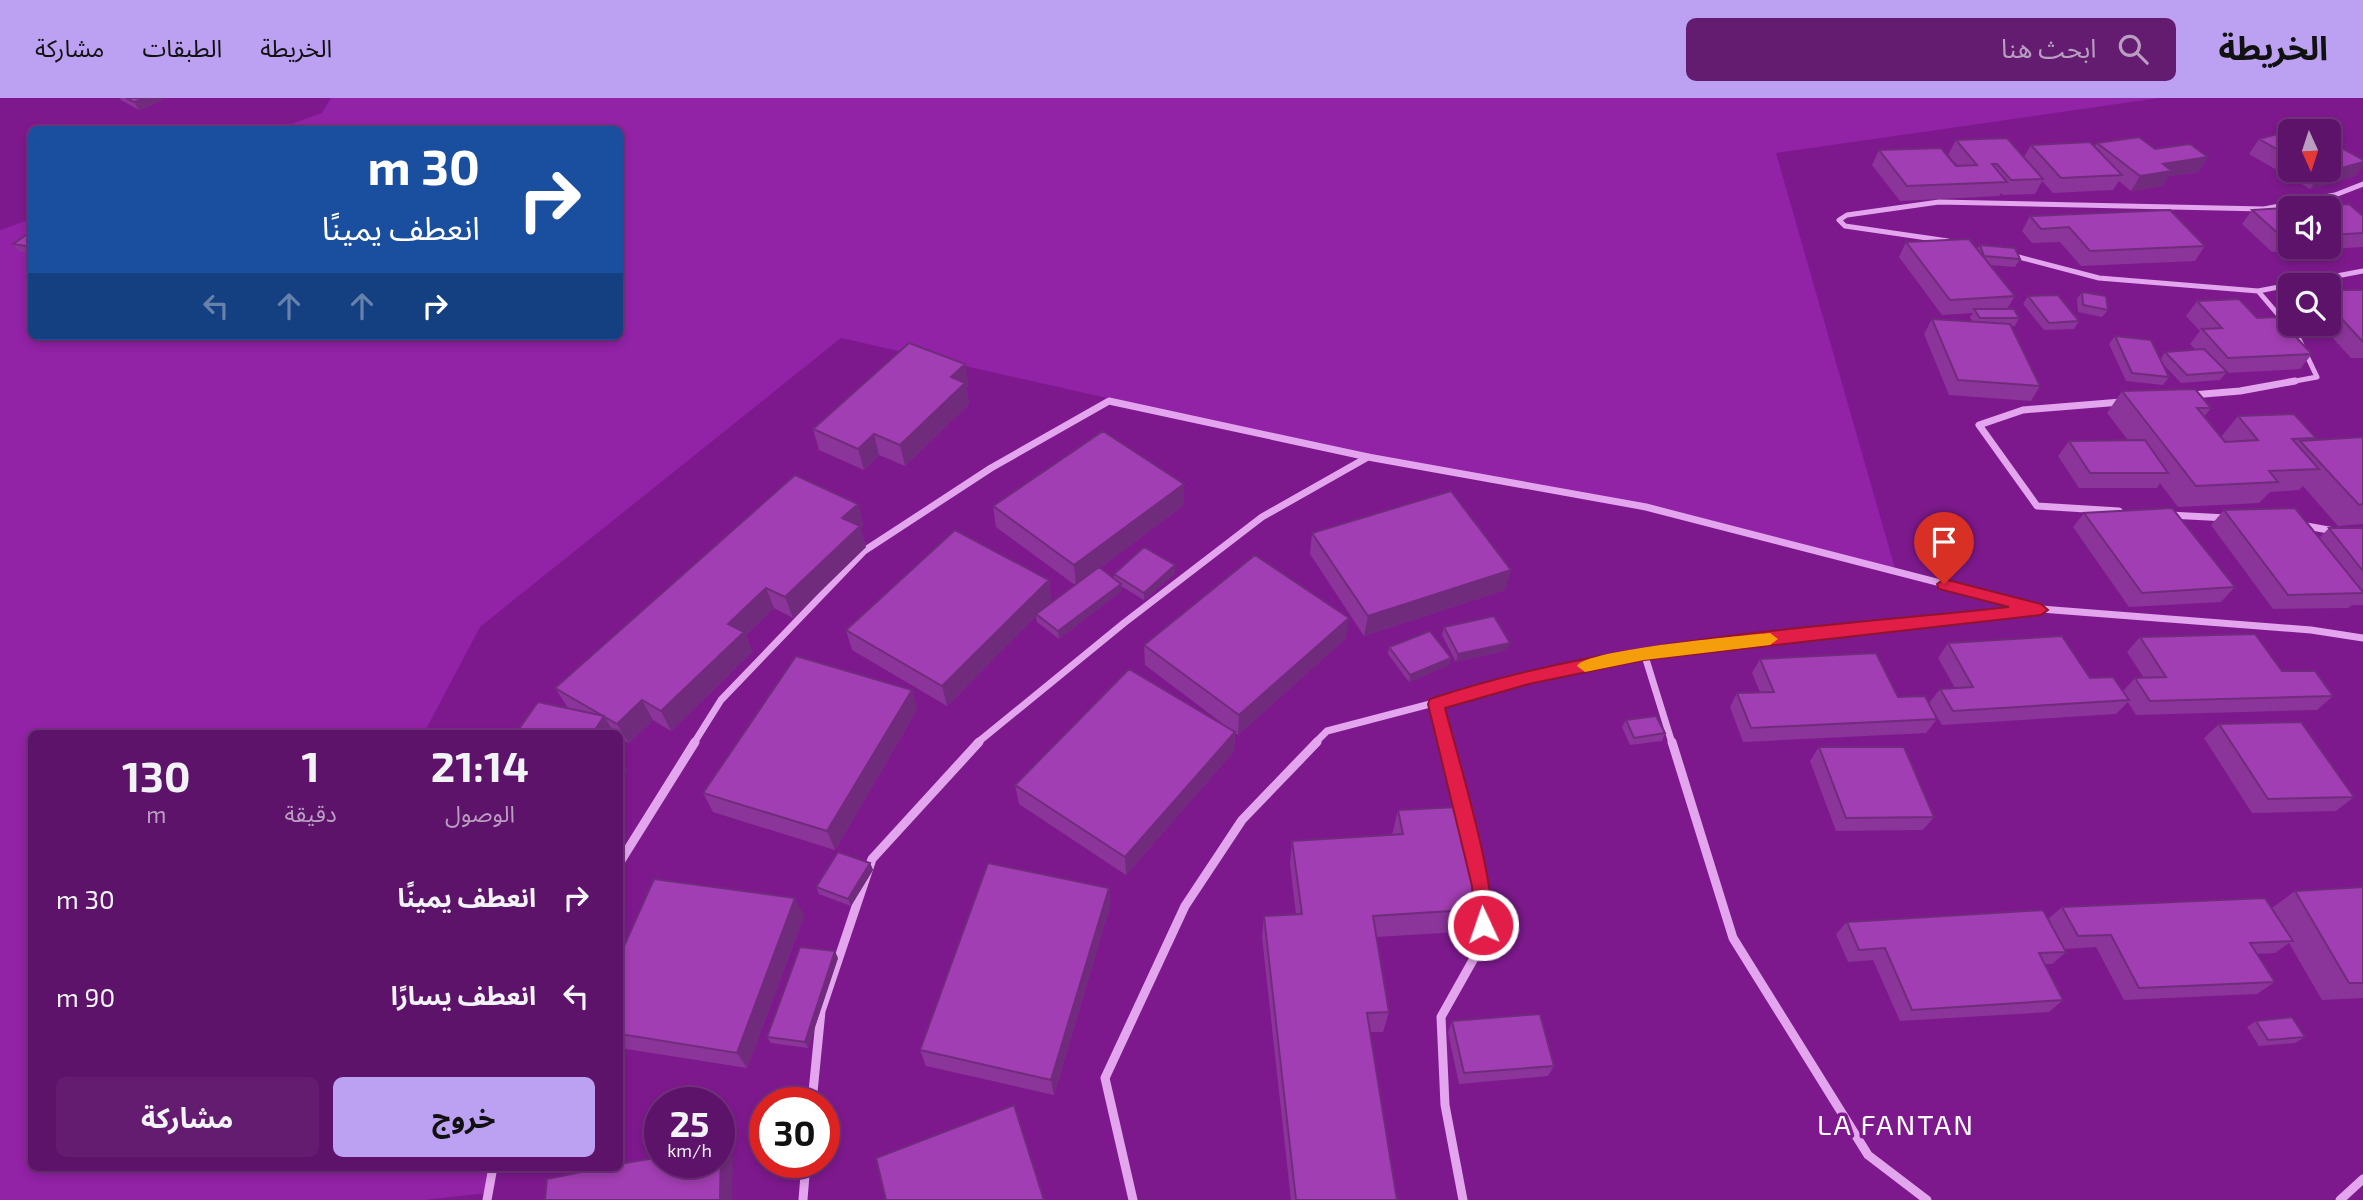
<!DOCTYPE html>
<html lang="ar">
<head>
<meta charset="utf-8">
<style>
  :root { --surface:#5e136a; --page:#641c70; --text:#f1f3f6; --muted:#b99ec1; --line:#73327e; --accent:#bca0f2 }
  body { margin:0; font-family:"Exo 2","Noto Sans Arabic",sans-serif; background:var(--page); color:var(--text); direction:rtl; height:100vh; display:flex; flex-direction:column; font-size:26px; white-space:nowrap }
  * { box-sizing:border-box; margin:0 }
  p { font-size:23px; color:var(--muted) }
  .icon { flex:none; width:38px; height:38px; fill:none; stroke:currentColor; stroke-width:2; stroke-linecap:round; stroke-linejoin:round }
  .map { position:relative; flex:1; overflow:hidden; direction:ltr }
  .details { position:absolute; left:28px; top:632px; width:595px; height:441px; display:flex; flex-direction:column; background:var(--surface); border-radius:10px; box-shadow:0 4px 10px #0003,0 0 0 2px var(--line); direction:rtl }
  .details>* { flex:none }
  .guide { position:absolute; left:28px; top:28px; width:595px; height:214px; border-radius:10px; box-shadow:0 4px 10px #0003,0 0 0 2px var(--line); direction:rtl; background:#1a4fa0; color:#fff; overflow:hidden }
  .needle { width:46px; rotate:177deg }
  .controls { position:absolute; left:2278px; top:21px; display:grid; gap:14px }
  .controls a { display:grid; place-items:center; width:63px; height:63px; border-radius:10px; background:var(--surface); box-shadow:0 4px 10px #0003,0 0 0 2px var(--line); font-size:35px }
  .speed { position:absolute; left:644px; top:989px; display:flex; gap:14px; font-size:35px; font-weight:700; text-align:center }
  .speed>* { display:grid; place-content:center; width:91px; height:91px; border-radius:50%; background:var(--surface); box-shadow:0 4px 10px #0003,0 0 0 2px var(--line); line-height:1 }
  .speed small { font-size:18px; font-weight:400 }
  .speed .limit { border:10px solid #d22; background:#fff; color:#111 }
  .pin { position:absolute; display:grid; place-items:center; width:60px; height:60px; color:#fff; margin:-72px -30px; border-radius:50% 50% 50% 0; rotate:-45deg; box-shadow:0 0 7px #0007 }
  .pin .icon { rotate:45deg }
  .me { position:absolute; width:77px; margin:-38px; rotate:357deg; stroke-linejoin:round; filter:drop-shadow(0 0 5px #0008) }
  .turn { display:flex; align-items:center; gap:24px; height:147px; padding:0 28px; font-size:32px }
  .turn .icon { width:91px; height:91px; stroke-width:2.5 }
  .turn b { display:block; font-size:49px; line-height:60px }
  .lanes { display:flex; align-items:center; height:66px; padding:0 28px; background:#0003; justify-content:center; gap:35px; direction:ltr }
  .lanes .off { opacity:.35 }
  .eta { display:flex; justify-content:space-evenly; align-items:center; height:119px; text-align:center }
  .eta b { font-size:42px; font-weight:700; line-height:49px }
  .button { display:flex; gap:14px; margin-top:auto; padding:14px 28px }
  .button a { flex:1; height:80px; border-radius:10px; background:var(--accent); color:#111; font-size:28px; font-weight:700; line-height:80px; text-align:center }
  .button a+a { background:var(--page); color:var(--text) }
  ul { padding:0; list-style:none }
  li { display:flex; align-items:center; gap:21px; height:98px; padding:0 28px }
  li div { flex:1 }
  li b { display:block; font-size:26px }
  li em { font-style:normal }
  header { display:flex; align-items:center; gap:42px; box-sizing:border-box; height:98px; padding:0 35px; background:var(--accent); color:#111 }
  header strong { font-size:33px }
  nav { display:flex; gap:38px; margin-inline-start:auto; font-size:24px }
  .search { width:490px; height:63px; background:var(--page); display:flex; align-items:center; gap:18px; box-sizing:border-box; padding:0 24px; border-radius:10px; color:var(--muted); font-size:26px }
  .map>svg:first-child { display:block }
  .green { fill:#9222a6 }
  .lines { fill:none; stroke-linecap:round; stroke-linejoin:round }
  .minor-far2 { stroke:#e3a5ee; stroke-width:5 }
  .minor-far1 { stroke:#e3a5ee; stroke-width:7 }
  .minor { stroke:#e3a5ee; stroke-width:9 }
  .wall { fill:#8b359a; fill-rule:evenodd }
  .shaded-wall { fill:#712b7d }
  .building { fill:#a23eb3; stroke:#712b7d; stroke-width:2 }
  .route { fill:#e11d48; stroke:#92132f; stroke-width:2 }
  .slow { fill:#f59e0b }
  .labels { text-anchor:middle; stroke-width:7; stroke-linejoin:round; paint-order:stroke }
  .near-neighbourhood-label { font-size:28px; letter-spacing:2px; fill:#fff; stroke:#7d198d }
</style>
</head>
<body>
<header>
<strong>الخريطة</strong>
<div class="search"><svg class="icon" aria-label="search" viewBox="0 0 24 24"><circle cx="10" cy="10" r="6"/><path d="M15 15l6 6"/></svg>ابحث هنا</div>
<nav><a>الخريطة</a><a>الطبقات</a><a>مشاركة</a></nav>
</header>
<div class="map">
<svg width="2363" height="1102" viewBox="0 0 2363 1102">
  <rect width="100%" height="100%" fill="#7d198d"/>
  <!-- green -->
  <path class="green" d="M331,0H2159L1776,55L1896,474L1646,409L1368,359L841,240L480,529L424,635H32V1069H493L487,1095L424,1102H0V132L31,121L32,238H620V32L278,31L322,15Z"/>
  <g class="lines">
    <!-- minor-far2 -->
    <path class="minor-far2" d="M1948,143L1845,128L1839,122L1847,117L1939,104L2264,111L2335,97L2363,86
      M2011,157L2099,180L2258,193L2299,241L2317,279L2285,285
      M2258,193L2363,173"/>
    <!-- minor-far1 -->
    <path class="minor-far1" d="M2192,297L2240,293L2295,283
      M2119,413L2037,408L1979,327L2023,312L2121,304
      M2169,417L2227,420
      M2301,427L2334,433
      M1644,555L1672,645
      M1436,606L1446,645
      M694,645L721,602L864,453L991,370L1109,303L1368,359L1646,409L2041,511
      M977,645L1124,525L1262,419L1368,359
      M1315,645L1327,633L1529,580L1644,555L2041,511L2311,532L2363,540"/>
    <!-- minor -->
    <path class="minor" d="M1445,644L1481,787L1483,827L1473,862L1441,919L1445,1007L1463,1102
      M1672,644L1733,840L1868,1057L1927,1102
      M620,764L695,644
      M812,1004L821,913L872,761L979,644
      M487,1102L493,1069
      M803,1102L806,1064
      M1133,1102L1105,980L1185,808L1242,722L1317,644
      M2340,1102L2363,1081"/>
  </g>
  <!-- wall -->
  <path class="wall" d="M120,0H161L163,2L139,12L121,2Z
    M2291,33V72H2329L2363,62V67L2355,78L2310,91L2249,56L2259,41Z
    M1956,42L2024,59L2031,47L2094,49L2097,45L2155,51L2208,59L2198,74L2169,78L2162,88L2131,93L2119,83L2113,92L2053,95L2042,83L2035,96L2003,97L2001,95L1999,98L1900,103L1872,67L1879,52L1958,68L1948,57Z
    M2349,106L2363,118V149L2272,154L2242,126L2252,112ZM2291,110H2329V149H2291Z
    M2030,118L2205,148L2195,163L2081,168L2060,144L2032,145L2022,133Z
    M32,133V155L20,154L13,146Z
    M1906,144L1977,151L1980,147L2020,161L2015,169L1990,167L2015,198L2007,211L2019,220L2015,228H2011L2040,288L2031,303L1949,297L1924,236L1932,221L1973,224L1970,219L1973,215L1942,217L1899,159Z
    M2329,192H2363V260H2351L2320,226H2329Z
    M2082,194L2108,212L2102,219L2078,214L2077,201Z
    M2028,198L2079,223L2074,231L2044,232L2023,206Z
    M2197,203L2257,220L2312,256L2300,271L2226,275L2220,282L2181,285L2162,265L2169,279L2163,287L2126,283L2109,246L2115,238L2161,261L2165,254L2196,252L2190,246L2200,233L2186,218Z
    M969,287L966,290L969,306L905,368L879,357L864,372L819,352L813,331Z
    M2122,293L2211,310L2204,319L2221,339L2238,318L2316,340L2314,342L2363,339V426L2338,428L2303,388L2299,392L2270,394L2259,405L2178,409L2160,385L2157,390H2079L2058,358L2069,343L2128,342L2107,315Z
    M1184,386V407L1100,470L1114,481V476L1175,467V475L1144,502L1121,488V493L1059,541L1037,524L1036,518L947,608L852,552L846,532L1049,482L1051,503L1044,510L1075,487L996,429L993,408Z
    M858,406L863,427L860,430L866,449L793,520L774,510L746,537L752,554L671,633L653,622L629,645L620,640V635H516L568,610L555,590Z
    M2224,412L2319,440L2329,430H2363V507H2352L2348,510L2273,511L2211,427Z
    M2084,415L2235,489L2221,504L2129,509L2073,429Z
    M1312,435L1505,492L1364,538L1310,456Z
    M1444,529L1507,552L1456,564L1442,537Z
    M2140,539L2282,573L2333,598L2317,612L2136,617L2128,604L2116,616L1942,627L1929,605L1940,591L1955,590L1938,560L1948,545L2090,580L2123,593L2135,580H2144L2127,554Z
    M1346,540L1238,637L1235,635L1234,653L1126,777L1019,706L1015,687L1227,629L1145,567L1144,547Z
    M1389,549L1451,560L1449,567L1409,584L1388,556Z
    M1760,561L1898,599L1937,621L1926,635L1743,644L1730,609L1737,595L1760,594L1752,575Z
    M912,592L917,612L835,752L713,714L703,695Z
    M1626,622L1665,635L1662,643L1630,647L1622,629Z
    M2219,626L2354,699L2336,713L2252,715L2204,640Z
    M1819,649L1934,719L1923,732L1836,733L1810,663Z
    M1398,712L1481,811L1473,833L1377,839L1389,914L1383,934H1370L1397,1102H1291L1262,839L1264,818L1296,816L1290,766L1292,743L1392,737Z
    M870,765L873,772L851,808L819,796L816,789Z
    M2363,789V900L2322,902L2289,845L2275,855L2257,856L2275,884L2257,896L2124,902L2096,849L2064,851L2066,854L2052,866H2044L2063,902L2049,914L1900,923L1873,862L1848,864L1836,836L1847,824L2048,821L2062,809L2272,810L2295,793Z
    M1109,790L1110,808L1054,997L926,968L920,952Z
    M804,818L747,970L620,950V857Z
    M838,860L808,950L771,945L767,939Z
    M1452,923L1554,968L1548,978L1459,986L1448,934Z
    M2256,923L2305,939L2295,945L2259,948L2247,929Z"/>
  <!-- shaded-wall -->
  <path class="shaded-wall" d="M144,0H161L163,2L139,12L134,4Z
    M2208,59L2198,74L2169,78L2162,88L2131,93L2140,78L2163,66Z
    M2363,64V67L2355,78L2310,91L2321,76Z
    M965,266L969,287L966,290L969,306L905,368L900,347L951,279Z
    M874,336L879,357L864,372L858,351Z
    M1184,386V407L1076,488L1074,467Z
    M858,406L863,427L860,430L866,449L793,520L785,499L842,420Z
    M1175,467V475L1144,502V495Z
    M1511,472L1505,492L1364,538L1368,518Z
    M1049,482L1051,503L1037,517L1036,516V518L947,608L942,588Z
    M1121,486V493L1059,541L1058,533Z
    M766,490L774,510L746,537L752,554L671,633L661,613L728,526Z
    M1349,520L1346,540L1238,637L1239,617Z
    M1510,545L1507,552L1456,564L1458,556Z
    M1451,560L1449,567L1409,584L1410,577Z
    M912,592L917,612L835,752L827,733Z
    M642,602L653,622L629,645L617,626Z
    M604,618L614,635H593Z
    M1235,634L1234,653L1126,777L1125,759Z
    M620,659L627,672L620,684Z
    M870,765L873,772L851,808L848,801Z
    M1109,790L1110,808L1054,997L1051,982Z
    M795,800L804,818L747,970L737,955Z
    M835,853L838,860L808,950L805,944Z
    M721,1047L733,1060L732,1102H720Z"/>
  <!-- building -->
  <path class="building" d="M126,0H144L134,4Z
    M2303,29L2311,33H2291V59L2259,41Z
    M2139,39L2155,51L2190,46L2208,59L2163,66L2172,73L2140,78L2097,45Z
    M2007,40L2043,81L2011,82L1997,66H1992L2007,84L1907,88L1879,52L1941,50L1956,68L1977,67L1956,42Z
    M2329,43L2363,62V64L2321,76L2314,72H2329Z
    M2090,44L2122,77L2061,80L2031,47Z
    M2349,106L2363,118V135L2329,137V110H2291V139L2283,140L2252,112Z
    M2170,112L2205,148L2090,153L2069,129L2041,131L2030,118Z
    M32,133V149L13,146Z
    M1969,141L2015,198L1950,202L1906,144Z
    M1980,147L2015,150L2020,161L1984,158Z
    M2329,192H2363V244L2329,207Z
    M2082,194L2106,198L2108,212L2083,207Z
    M2058,197L2079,223L2049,225L2028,198Z
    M2239,201L2257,220L2277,219L2312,256L2228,260L2202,231L2222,230L2197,203Z
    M1974,211H2014L2019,220H1980Z
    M1932,221L2010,226L2040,288L1958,282Z
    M2115,238L2151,242L2169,279L2132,275Z
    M909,245L965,266L951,279L965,285L900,347L874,336L858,351L813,331Z
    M2204,251L2227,274L2187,277L2165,254Z
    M2195,291L2211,310H2197L2225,344L2258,342L2238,318L2294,316L2316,340L2292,341L2319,371L2269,373L2278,384L2196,388L2122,293Z
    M1103,333L1184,386L1074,467L993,408Z
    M2363,339V406L2359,407L2300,343Z
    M2145,342L2168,375H2090L2069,343Z
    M795,377L858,406L842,420L860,428L785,499L766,490L728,526L744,534L661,613L642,602L617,626L555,590Z
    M1451,393L1511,472L1368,518L1312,435Z
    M2172,410L2235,489L2142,495L2084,415Z
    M2295,410L2363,494V495L2288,497L2224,412Z
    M2329,430H2363V473Z
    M955,432L1049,482L942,588L846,532Z
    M1144,449L1175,467L1144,495L1114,476Z
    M1255,457L1349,520L1239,617L1144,547Z
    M1099,469L1121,486L1058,533L1036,516Z
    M1494,518L1510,545L1458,556L1444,529Z
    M1430,533L1451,560L1410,577L1389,549Z
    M2255,536L2282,573H2315L2333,598L2150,603L2135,580L2166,579L2140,539Z
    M2062,538L2090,580L2113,579L2129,602L1953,613L1940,591L1973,589L1948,545Z
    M1876,555L1898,599L1925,598L1937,621L1751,630L1737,595L1774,594L1760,561Z
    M796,558L912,592L827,733L703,695Z
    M1129,571L1235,634L1125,759L1015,687Z
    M538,604L604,618L593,635H516Z
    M1656,618L1665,635L1634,640L1626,622Z
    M2301,624L2354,699L2268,701L2219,626Z
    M1819,649H1904L1934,719L1846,720Z
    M1458,709L1481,811L1373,818L1389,914L1367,915L1397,1102H1296L1264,818L1302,816L1292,743L1403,736L1398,712Z
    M838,754L870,765L848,801L816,789Z
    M988,765L1109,790L1051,982L920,952Z
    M654,781L795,800L737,955L620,936V857Z
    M2363,789V885H2349L2295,793Z
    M2265,800L2293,843L2250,845L2275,884L2139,890L2111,837L2078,838L2062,809Z
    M2043,812L2066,854L2039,855L2063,902L1912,912L1885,850L1859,852L1847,824Z
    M800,849L835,853L805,944L767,939Z
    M1540,916L1554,968L1464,975L1452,923Z
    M2292,919L2305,939L2268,942L2256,923Z
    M1014,1007L1044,1102H886L876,1060Z
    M719,1047H721L720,1102H545L547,1081L605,1069H620V1066L660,1059V1064H719Z"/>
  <!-- route -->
  <path class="route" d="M1944,481L2041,506L2048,512L2041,517L1644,562L1529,586L1445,610C1455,649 1502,804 1490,833L1483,835L1476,833L1474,827L1472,788L1428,606L1430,601C1616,539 1816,530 2009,509L1939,491L1937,486Z"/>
  <!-- slow -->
  <path class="slow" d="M1770,535L1778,541L1770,547L1644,562L1585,574L1577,568C1587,551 1742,538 1770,535Z"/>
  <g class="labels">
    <!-- near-neighbourhood labels -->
    <g class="near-neighbourhood-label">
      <text x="1896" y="1037">LA FANTAN</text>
    </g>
  </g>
</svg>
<div class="controls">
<a><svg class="needle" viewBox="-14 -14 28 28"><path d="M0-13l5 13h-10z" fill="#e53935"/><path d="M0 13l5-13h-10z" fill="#b99ec1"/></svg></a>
<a><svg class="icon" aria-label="sound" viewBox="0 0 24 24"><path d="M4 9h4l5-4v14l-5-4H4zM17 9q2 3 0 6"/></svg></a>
<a><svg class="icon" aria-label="search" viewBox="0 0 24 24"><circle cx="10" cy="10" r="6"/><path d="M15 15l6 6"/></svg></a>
</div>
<div class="speed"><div>25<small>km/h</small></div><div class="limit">30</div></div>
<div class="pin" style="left:1944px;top:486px;background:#d93025"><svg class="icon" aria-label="arrive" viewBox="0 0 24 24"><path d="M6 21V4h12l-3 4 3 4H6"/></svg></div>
<svg class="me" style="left:1483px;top:827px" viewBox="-20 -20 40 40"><circle r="17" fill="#e11d48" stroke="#fff" stroke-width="3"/><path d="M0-11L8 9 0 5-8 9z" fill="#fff"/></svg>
<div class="guide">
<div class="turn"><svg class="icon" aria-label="right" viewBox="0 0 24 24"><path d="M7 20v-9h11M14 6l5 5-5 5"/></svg><div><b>30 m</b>انعطف يمينًا</div></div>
<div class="lanes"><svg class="icon off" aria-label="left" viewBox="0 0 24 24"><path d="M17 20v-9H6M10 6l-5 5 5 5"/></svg><svg class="icon off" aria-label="ahead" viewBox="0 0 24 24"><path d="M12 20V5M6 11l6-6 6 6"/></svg><svg class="icon off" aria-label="ahead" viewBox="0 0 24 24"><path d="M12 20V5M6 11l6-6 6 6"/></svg><svg class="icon" aria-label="right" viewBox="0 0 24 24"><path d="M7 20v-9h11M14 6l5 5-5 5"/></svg></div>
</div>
<section class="details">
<div class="eta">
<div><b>21:14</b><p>الوصول</p></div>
<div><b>1</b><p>دقيقة</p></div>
<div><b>130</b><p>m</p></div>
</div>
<ul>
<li><svg class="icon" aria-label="right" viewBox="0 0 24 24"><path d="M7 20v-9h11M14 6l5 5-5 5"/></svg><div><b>انعطف يمينًا</b></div><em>30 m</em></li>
<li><svg class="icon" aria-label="left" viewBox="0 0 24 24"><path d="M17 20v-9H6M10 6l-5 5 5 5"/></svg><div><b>انعطف يسارًا</b></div><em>90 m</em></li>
</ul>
<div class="button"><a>خروج</a><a>مشاركة</a></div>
</section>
</div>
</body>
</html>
